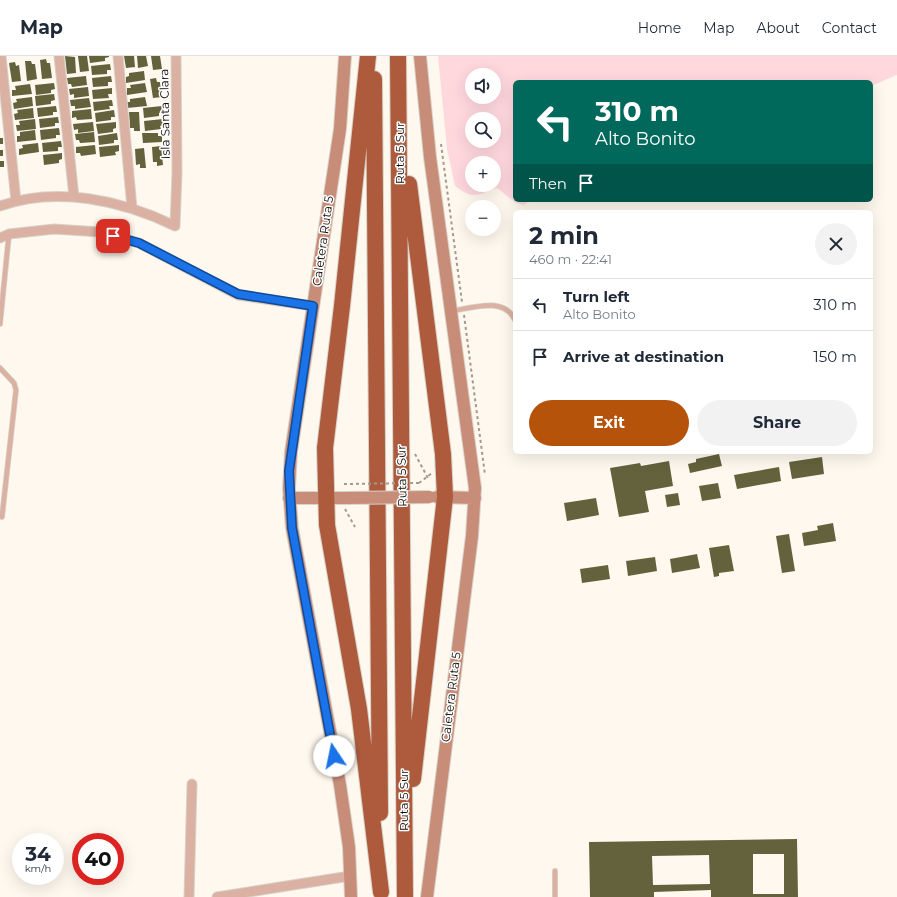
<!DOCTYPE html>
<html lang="en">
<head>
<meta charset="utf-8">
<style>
  :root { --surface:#fff; --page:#f2f2f3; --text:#1f2937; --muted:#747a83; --line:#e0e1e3; --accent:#b45309 }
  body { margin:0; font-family:Montserrat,sans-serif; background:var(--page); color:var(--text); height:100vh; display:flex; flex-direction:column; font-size:15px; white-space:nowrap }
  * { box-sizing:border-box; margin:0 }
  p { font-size:13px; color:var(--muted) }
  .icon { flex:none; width:22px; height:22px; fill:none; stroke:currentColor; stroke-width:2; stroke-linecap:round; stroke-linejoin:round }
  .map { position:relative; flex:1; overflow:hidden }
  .details { position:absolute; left:513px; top:154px; width:360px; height:244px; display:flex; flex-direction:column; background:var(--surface); border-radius:6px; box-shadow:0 4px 16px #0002 }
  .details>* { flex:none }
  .hud { position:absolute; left:513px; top:24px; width:360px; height:122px; border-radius:6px; box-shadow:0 4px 16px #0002; background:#00695c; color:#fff; overflow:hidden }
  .tools { position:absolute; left:465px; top:12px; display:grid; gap:8px }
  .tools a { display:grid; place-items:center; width:36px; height:36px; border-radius:50%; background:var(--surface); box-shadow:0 4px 16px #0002; font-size:20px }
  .speed { position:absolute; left:12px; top:777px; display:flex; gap:8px; font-size:20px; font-weight:700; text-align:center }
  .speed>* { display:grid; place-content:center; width:52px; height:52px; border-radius:50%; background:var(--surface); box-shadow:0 4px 16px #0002; line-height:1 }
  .speed small { font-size:10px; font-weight:400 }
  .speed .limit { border:6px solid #d22; background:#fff; color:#111 }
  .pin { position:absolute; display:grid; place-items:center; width:34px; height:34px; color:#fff; margin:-17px; border-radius:8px; box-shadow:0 2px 6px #0006 }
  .me { position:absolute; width:44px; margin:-22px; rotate:349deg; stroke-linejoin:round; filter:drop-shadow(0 0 3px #0008) }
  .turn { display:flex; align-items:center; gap:14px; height:84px; padding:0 16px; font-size:18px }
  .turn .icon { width:52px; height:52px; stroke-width:2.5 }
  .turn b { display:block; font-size:28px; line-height:34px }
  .then { display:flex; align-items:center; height:38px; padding:0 16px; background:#0003; gap:8px; font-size:15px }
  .round { display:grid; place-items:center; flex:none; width:42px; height:42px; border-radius:21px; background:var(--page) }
  .summary { display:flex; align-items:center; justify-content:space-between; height:68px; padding:0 16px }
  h1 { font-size:24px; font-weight:700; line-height:30px }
  .action { display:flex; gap:8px; margin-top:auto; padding:8px 16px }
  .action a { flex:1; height:46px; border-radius:24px; background:var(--accent); color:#fff; font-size:16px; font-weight:700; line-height:46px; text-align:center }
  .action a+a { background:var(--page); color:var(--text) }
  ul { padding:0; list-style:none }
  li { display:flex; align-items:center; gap:12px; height:52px; padding:0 16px; border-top:1px solid var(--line) }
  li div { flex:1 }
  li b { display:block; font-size:15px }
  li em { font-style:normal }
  header { display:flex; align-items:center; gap:24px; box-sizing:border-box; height:56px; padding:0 20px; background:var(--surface); border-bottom:1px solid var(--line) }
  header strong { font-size:19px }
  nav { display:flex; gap:22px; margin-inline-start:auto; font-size:14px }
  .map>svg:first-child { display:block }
  .green { fill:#ffd8de; fill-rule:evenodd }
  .building { fill:#63623c; fill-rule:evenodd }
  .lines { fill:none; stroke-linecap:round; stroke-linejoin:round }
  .lane-casing { stroke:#d8d2c9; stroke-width:6 }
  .street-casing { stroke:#d8d2c9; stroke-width:11 }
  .secondary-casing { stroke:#d8d2c9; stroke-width:14 }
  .highway-casing { stroke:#d8d2c9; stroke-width:18 }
  .path { stroke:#a09a93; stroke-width:2; stroke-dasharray:3 3; stroke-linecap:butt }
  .lane { stroke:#dab1a2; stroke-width:4.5 }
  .street { stroke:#dab1a2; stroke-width:9 }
  .secondary { stroke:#c88d78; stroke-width:12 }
  .highway { stroke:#ad5b3c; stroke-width:16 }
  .secondary-bridge-casing { stroke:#d8d2c9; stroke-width:14; stroke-linecap:butt }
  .path-bridge { stroke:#a09a93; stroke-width:2; stroke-dasharray:3 3; stroke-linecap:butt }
  .secondary-bridge { stroke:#c88d78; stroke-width:12 }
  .route-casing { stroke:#114b97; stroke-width:10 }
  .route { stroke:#1a73e8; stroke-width:7 }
  .labels { text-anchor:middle; stroke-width:3; stroke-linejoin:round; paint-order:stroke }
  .street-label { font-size:12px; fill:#0e0b07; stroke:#fff }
</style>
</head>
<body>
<header>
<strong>Map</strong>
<nav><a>Home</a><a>Map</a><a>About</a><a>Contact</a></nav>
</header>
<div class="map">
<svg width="897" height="841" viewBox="0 0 897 841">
  <rect width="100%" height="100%" fill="#fff8ee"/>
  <!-- green -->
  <path class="green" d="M438,0H897V19L871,30V26H515V144H530L524,149L516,147L497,132C477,139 474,144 455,130L447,93ZM472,19H494V41H472ZM472,63H494V85H472ZM472,107H494V129H472Z"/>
  <!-- building -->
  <path class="building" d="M65,0L75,1L76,17L67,18Z
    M78,0H87L89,15L80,16Z
    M89,0H109V1L105,2V5L90,7Z
    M124,0H134L135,11L126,12Z
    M137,0H146L148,10L138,12Z
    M151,0H160L162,13L153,14Z
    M46,3L47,7H50L52,22L42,23L40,4Z
    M25,5H31L32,8H35L37,23L27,25Z
    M15,6L16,10L19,9L21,25L12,26L9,7Z
    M110,8L111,14H107V18L92,19L91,10Z
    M144,15L145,24L126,27V21L129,20V17Z
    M86,20L87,29L72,31L71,28H68L67,22Z
    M111,20L112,26H108V30L93,31L92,22Z
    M156,22L157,26H160L162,41L153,42L150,23Z
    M54,27L55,33L51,34V37L36,39L35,29Z
    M145,27L147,36L127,39V32H131L130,29Z
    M30,28L32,38L12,40V34H16L15,30Z
    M88,31L89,40L74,42V38L70,39L69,33Z
    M112,32V38H108L109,42L93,43L92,34Z
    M54,38L55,44L51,45V48L36,50L35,40Z
    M32,41L33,50L14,53L13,47L17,46L16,43Z
    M145,41L147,50L127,52V46H130V43Z
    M89,42L91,51L75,53V50H71L70,44Z
    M112,44L113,50H109L110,53L94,55L93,46Z
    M56,50L57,56H53V59L38,61L37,52Z
    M162,50L163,56L159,57V60L144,62L143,52Z
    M33,52L34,62L15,64L14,58L18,57L17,54Z
    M91,53L92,63L77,64L76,61L72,62V55Z
    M114,54L115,61H111V64L96,66L95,57Z
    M129,56H139L140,75H134V72H130Z
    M58,61L59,67H55V70L40,72L39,63Z
    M35,63L36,73L17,75L16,69H20L19,65Z
    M163,63L164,69L160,70L161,73L145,75L144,65Z
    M93,66L94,75L78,77V73L74,74L73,68Z
    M116,66V72L113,73V76L98,78L96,68Z
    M59,72L60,79H56V82L41,84L40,74Z
    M35,74L36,84L17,86V80H20V76Z
    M94,76L95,86L80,87L79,84H76L75,78Z
    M117,77L118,84H114V87L99,89L98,80Z
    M142,77H158V80H162V86L143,87Z
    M0,82H3V88H0Z
    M61,85L62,91H58V95L43,96L42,87Z
    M38,87L39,96L19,99V93L23,92L22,89Z
    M95,89L96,98L81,100L80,97H76V91Z
    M119,89V95L115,96L116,99L100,101L99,91Z
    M161,90L163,109L157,110V106H153L152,91Z
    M144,92L146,112H140V108L136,109L135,93Z
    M0,94H3V100H0Z
    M62,97V103L59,104V107L44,109L43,99Z
    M0,105H4V111H0Z
    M719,398L722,410L690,417L688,408L696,406V403Z
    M822,401L824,418L792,423L789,406Z
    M669,405L673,430L645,435L649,456L619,461L610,412L640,407L641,410Z
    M779,411L781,425L737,433L734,419Z
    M718,427L721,442L702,445L699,430Z
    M678,437L680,449L667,451L665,439Z
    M596,442L599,459L567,465L564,447Z
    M833,467L836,485L804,490L802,477L818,474L817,470Z
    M789,478L795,515L782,517L776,480Z
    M729,489L734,515L719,517V520L714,521L709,492Z
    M697,498L700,512L672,517L670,503Z
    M655,501L657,515L628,520L626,505Z
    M608,509L610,523L582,527L580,513Z
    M797,783L798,841H711V834L654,836V841H590L589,786ZM753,798H784V838H753ZM709,799L710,828L653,829L652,800Z"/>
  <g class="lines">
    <defs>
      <path id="lane" d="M452,255C472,252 504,240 515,264
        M0,268L9,178
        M0,312L14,327L16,334L2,461
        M555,815V841"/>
      <path id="street" d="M1,0L16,145
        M59,0L74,141
        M118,0L132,152
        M0,150C57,130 122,144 175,170L177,116L176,0
        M0,182L9,178L54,173L100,176L139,187L238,239L313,250
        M189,841L192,728
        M217,841L350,820"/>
      <path id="secondary" d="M345,0L340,73L291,396L289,432L292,472L340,729L349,791L351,841
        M420,0L430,101L475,432L472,480L427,841
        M437,441L475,442
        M289,442H344"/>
      <path id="highway" d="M368,0L342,250L325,392L327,469L359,653L381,836
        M398,0L405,841
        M374,23L380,757
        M409,128L443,398L445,441L413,723"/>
    </defs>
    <!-- lane casing -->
    <use href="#lane" class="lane-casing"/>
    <!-- street casing -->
    <use href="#street" class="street-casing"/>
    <!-- secondary casing -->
    <use href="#secondary" class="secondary-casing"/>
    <!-- highway casing -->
    <use href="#highway" class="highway-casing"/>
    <!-- path -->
    <path class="path" d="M441,88L462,246
      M464,259L485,419
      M415,398L428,422
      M419,427L432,417
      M345,453L355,471"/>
    <!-- lane -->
    <use href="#lane" class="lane"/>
    <!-- street -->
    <use href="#street" class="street"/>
    <!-- secondary -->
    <use href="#secondary" class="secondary"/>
    <!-- highway -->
    <use href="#highway" class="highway"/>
    <defs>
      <path id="secondary-bridge" d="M344,442L430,441"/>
    </defs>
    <!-- secondary-bridge casing -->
    <use href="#secondary-bridge" class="secondary-bridge-casing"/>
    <!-- path-bridge -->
    <path class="path-bridge" d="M344,428L419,427"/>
    <!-- secondary-bridge -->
    <use href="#secondary-bridge" class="secondary-bridge"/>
  </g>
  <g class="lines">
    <defs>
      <path id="route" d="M113,180L139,187L238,238L313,250L289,415L292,472L334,700"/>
    </defs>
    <!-- route casing -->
    <use href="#route" class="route-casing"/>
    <!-- route -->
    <use href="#route" class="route"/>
  </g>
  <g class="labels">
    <!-- street labels -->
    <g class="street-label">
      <text transform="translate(165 58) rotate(-91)" y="4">Isla Santa Clara</text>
      <text transform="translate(400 97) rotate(-90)" y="4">Ruta 5 Sur</text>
      <text transform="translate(323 185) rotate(-82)" y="4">Caletera Ruta 5</text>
      <text transform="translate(402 420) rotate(-91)" y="4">Ruta 5 Sur</text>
      <text transform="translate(451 641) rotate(-83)" y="4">Caletera Ruta 5</text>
      <text transform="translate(404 744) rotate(-90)" y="4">Ruta 5 Sur</text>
    </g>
  </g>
</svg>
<div class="tools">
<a><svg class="icon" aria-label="sound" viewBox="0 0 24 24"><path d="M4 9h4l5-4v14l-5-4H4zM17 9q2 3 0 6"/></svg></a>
<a><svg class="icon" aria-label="search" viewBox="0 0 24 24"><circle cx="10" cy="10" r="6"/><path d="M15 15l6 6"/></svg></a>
<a>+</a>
<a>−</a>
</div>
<div class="speed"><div>34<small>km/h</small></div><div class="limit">40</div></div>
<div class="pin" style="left:113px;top:180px;background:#d93025"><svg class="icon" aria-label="arrive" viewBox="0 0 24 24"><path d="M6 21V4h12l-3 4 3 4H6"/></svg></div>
<svg class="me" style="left:334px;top:700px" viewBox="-20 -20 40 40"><circle r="19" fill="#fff"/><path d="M0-13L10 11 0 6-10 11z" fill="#1a73e8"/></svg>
<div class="hud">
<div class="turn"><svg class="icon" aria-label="left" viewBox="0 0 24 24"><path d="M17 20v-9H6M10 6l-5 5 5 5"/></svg><div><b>310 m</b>Alto Bonito</div></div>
<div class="then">Then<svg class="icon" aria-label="arrive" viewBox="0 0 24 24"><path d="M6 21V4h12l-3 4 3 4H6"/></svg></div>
</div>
<section class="details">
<div class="summary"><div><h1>2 min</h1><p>460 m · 22:41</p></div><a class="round"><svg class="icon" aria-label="close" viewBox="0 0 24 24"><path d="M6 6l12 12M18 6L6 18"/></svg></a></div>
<ul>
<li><svg class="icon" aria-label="left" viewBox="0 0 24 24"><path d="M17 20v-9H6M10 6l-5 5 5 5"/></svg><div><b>Turn left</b><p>Alto Bonito</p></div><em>310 m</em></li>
<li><svg class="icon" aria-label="arrive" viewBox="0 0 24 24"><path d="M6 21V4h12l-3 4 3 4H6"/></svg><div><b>Arrive at destination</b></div><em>150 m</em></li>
</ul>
<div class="action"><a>Exit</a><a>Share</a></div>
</section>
</div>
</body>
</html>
